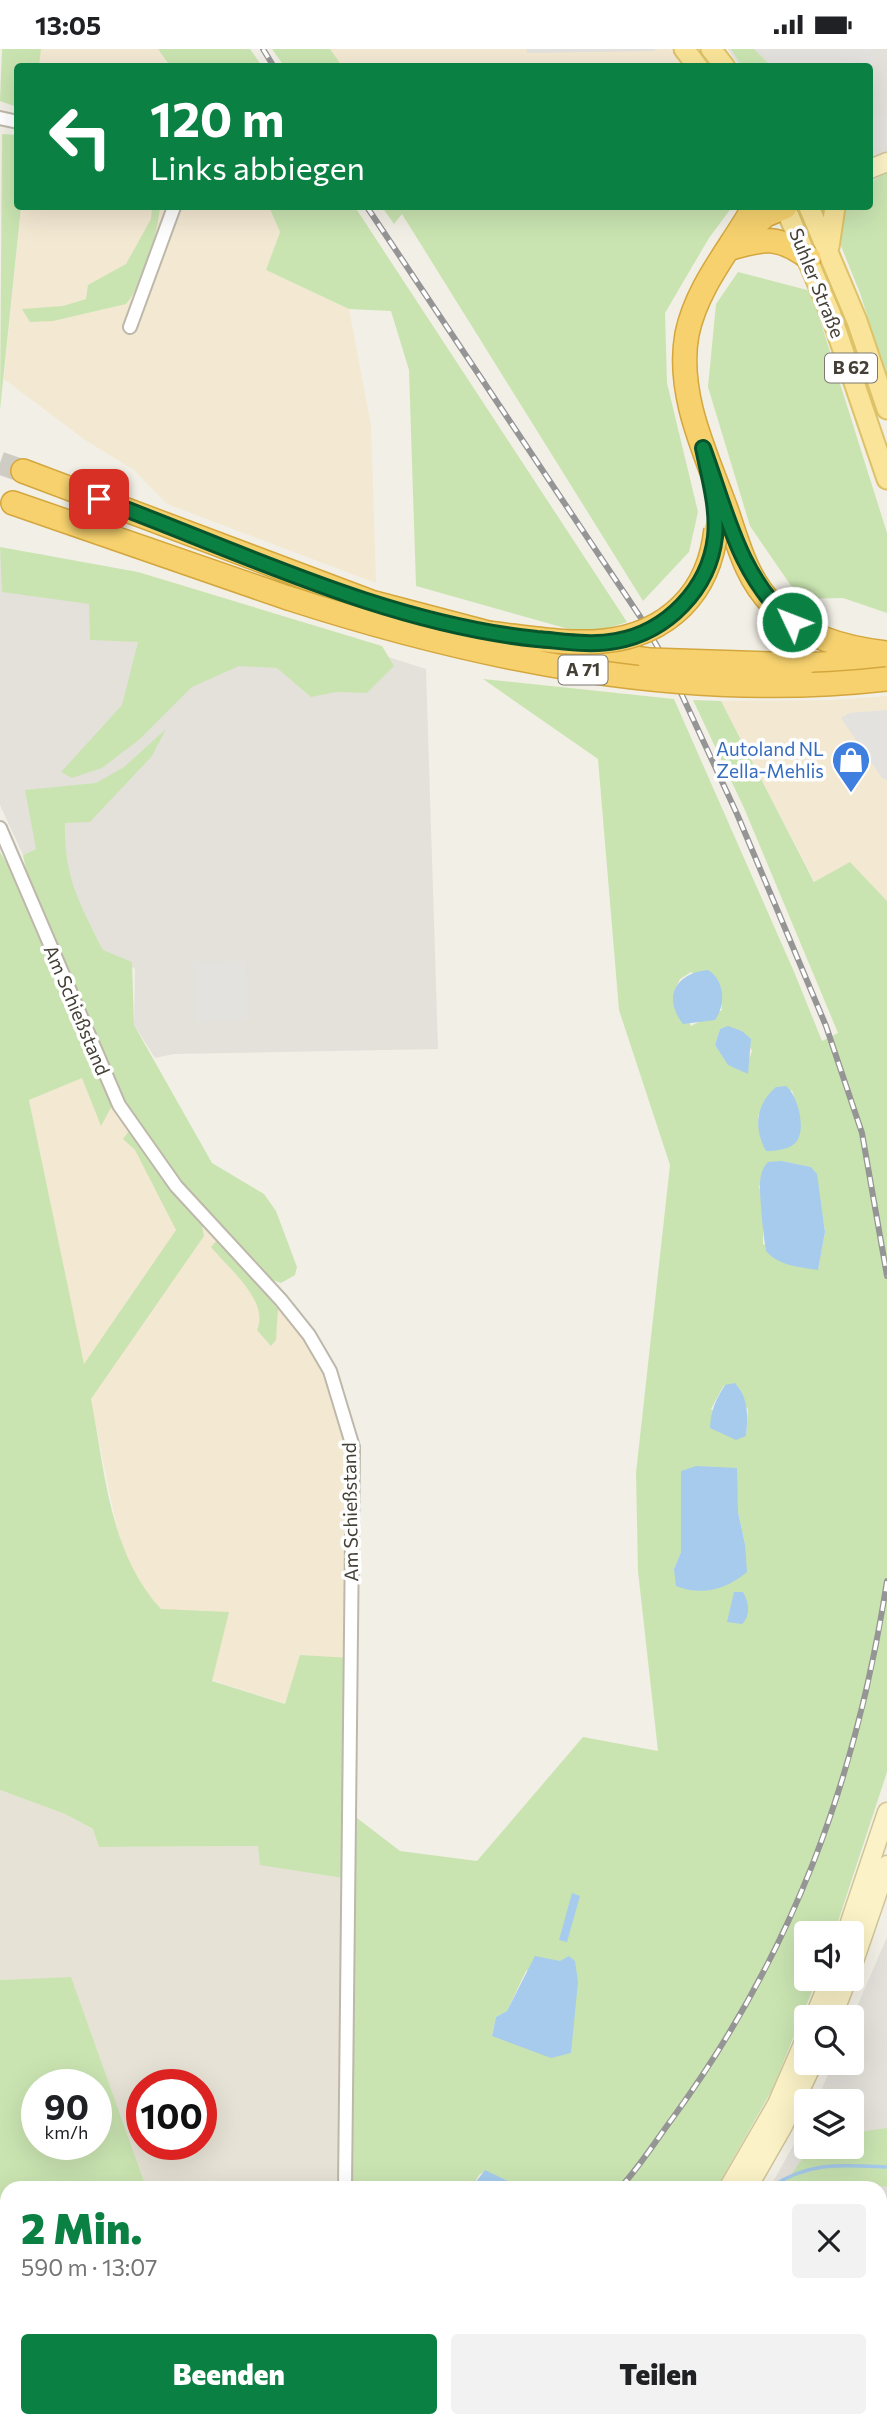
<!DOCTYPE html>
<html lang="de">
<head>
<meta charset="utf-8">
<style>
  :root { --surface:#fff; --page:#f2f2f2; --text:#202124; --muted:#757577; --accent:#0b8043 }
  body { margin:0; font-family:Commissioner,sans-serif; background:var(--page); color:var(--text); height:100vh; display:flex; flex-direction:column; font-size:26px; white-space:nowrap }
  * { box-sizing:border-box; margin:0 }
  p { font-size:23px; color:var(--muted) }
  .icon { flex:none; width:38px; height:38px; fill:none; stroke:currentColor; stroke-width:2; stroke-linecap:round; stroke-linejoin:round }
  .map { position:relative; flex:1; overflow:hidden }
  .drawer { position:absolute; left:0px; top:2132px; width:887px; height:247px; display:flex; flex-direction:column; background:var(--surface); border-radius:21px 21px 0 0; box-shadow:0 7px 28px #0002 }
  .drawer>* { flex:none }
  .guide { position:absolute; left:14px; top:14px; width:859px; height:147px; border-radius:7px; box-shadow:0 7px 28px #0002; background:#0b8043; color:#fff; overflow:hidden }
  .buttons { position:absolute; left:794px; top:1872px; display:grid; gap:14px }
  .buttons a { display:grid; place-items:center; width:70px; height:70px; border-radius:7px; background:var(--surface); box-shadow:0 7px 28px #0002; font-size:35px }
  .speed { position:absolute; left:21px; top:2020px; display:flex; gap:14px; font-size:35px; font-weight:700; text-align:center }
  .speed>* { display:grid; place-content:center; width:91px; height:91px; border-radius:50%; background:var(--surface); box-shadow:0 7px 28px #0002; line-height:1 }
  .speed small { font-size:18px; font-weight:400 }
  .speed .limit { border:10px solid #d22; background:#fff; color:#111 }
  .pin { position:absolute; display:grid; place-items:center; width:60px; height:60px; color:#fff; margin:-30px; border-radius:14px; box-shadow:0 4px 10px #0006 }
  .me { position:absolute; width:77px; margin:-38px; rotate:313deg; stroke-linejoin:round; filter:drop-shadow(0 0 5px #0008) }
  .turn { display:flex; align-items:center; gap:24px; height:147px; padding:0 21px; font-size:32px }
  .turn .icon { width:91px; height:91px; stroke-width:2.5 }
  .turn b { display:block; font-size:49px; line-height:60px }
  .round { display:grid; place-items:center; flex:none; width:74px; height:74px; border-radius:7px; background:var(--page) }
  .headline { display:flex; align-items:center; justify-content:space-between; height:119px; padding:0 21px }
  h1 { font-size:42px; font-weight:800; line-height:52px; color:var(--accent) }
  .button { display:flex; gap:14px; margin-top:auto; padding:14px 21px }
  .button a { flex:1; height:80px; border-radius:7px; background:var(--accent); color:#fff; font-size:28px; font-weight:800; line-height:80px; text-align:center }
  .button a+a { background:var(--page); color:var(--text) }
  .status { display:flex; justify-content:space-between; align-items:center; height:49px; padding:0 35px; background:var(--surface); direction:ltr }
  .status svg { height:19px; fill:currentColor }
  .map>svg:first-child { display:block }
  .residential { fill:#e6e2d5; fill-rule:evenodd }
  .commercial { fill:#f3e8d2 }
  .industrial { fill:#e4e1db }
  .green { fill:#cae4b1; fill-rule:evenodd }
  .parking { fill:#e3e2de }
  .water { fill:#a6cbec }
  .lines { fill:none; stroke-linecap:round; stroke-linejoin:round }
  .stream { stroke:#a6cbec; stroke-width:3.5 }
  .highway-tunnel { stroke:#cfccc3; stroke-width:23; stroke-dasharray:23 11; stroke-linecap:butt }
  .street-casing { stroke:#bdb8aa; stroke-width:16 }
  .secondary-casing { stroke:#d0c498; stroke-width:21 }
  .primary-casing { stroke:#ddc26a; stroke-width:23 }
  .highway-casing { stroke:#d4a73e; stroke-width:26 }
  .street { stroke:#fff; stroke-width:12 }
  .secondary { stroke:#fbf2c7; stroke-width:18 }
  .primary { stroke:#f9e499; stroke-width:19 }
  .highway { stroke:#f6d16e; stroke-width:23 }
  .rail-casing { stroke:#959595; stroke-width:6 }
  .rail { stroke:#fff; stroke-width:3.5; stroke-dasharray:10; stroke-linecap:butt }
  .highway-bridge-casing { stroke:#d4a73e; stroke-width:26; stroke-linecap:butt }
  .highway-bridge { stroke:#f6d16e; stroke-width:23 }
  .route-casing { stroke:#07532c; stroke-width:18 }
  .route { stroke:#0b8043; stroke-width:12 }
  .labels { text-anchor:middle; stroke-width:7; stroke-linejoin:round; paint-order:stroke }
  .shield { fill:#fff; stroke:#7d7972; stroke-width:2 }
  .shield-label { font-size:18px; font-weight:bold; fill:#454036 }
  .street-label { font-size:19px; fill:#454036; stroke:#fff }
  .shop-label { font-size:19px; fill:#366cbe; stroke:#fff; text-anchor:end }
</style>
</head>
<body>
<div class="status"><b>13:05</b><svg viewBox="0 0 49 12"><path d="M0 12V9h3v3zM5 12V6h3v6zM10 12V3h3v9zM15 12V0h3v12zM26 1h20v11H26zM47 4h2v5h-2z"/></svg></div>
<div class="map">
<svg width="887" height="2377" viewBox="0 0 887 2377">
  <rect width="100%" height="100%" fill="#f2efe6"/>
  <!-- residential -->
  <path class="residential" d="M0,1741L65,1765L94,1781L99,1798L258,1797L350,1830L345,2138H146L71,1929L0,1931ZM142,2035H201V2095H142Z"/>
  <!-- commercial -->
  <path class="commercial" d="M38,0H158L170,17L36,18Z
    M308,0H670L685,17L318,18Z
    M21,158H269L280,183L266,221L349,260L371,377L376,534L167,455L134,421L85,391L4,330Z
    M887,647V852L850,814L815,833L721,652L833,651Z
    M102,1020L330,1322L353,1398L351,1609L286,1655L212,1631L161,1560L142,1539L121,1499L29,1051Z"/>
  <!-- industrial -->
  <path class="industrial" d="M728,0H887V284L825,158H870V18L739,17Z
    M0,504L41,505L165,537L426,620L438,1000L174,1005L155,1009L134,976L135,920L103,901L71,838L65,797V773L36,800L23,806L0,756Z
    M887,1888V2377H604L609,2371H880V2138H770L807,2072V2098H852V2053H816L833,2014H852V1969Z"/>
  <!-- green -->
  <path class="green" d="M2,0H41L39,17L18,18L17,58L0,52Z
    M158,0H250L262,17H170Z
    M272,0H330L342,17H284Z
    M731,0H754L771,17H742Z
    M2,85L17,86L18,158H21L0,361Z
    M887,123V329L860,244L841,197L837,178L844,158H870V134Z
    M152,158H160C157,186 144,234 126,255L53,272L30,273L22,260L63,257L86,250L88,236L126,215L151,170Z
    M269,158H355L627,573L605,580L572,581L416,537L409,321L391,262L349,260L266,221L280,183Z
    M382,158H732L709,189L665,264L667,334L698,463L689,503L643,552L402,165L394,175Z
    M738,223L811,242L887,484V564L843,549L800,550L750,477L708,338L716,255Z
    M0,498L138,523L382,597L394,617L367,644L336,643L311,648L277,619L239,617L192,638L140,690L102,719L72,729L61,723L122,656L138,593L90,591L89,555L2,543Z
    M483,630L674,650L795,925L822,992L838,984L744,759L693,651L721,652L814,833L850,813L887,852V1723L834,1885H807V1930H817L772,2041L717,2138H514L512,2134L485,2122L479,2126L472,2138H345L350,1830L260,1816L258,1797L99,1798L93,1780L65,1765L0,1741V803L34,859L23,806L36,800L25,741L96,734L124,718L166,680L152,707L90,773L65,774C64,829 79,853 103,901L132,913L134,976L212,1114L264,1145L276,1162L297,1218L295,1226L281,1234L259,1226L113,1055L101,1077L82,1029L29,1051L84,1315L176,1181L135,1101L123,1090L129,1082L202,1177L204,1187L91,1350C105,1422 109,1504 161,1560L229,1563L212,1632L285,1655L300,1606L351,1609V1786L357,1769L400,1802L477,1812L583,1688L658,1702L638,1522L636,1424L670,1116L619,961L598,710ZM691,923L721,953L722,961L691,977L674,943L680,930ZM728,978L742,982L752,1002L749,1010L722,1006L715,996L720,980ZM792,1041L800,1070L784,1100L766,1102L759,1081L758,1066ZM782,1112L811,1118L816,1124L825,1183L818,1220L763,1195V1155L759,1137ZM724,1336L748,1360L746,1387L711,1360ZM736,1419L738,1463L745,1495L674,1520L681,1503V1422ZM560,1912L492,1986L496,1968L507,1962L526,1922Z
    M217,1191L278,1260L276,1291L271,1297L257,1281C270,1252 228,1219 211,1198Z
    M71,1928L146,2138H7V2371H258L255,2374L201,2372L185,2377H0V1931ZM37,2035H96V2095H37Z
    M887,2079V2138L858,2133L807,2134L783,2138L810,2098H852V2084Z
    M280,2371H342L333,2377H274Z
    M394,2371H472L458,2377H398Z"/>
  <!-- parking -->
  <path class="parking" d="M527,0H655V2L527,4Z
    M758,0H874L877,16L775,17Z
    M887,64V95L870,101V71Z
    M887,661V731L882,729L841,669L849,664Z
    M246,912L248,971L196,972L194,913Z"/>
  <!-- water -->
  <path class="water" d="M708,921C725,931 726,956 715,971L683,975C662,948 676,924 708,921Z
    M728,977L742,982L751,990L748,1025L728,1016L715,996L720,980Z
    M786,1037C798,1046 808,1084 794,1095C787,1101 775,1102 766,1102C753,1079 756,1055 776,1038Z
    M782,1112L811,1118L817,1125L825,1183L818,1221C801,1218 779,1217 767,1203C764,1200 759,1139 760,1133C761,1124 762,1120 768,1113Z
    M735,1334C749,1350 748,1367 746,1387L736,1391L710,1379C711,1361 715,1352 725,1336Z
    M696,1417L737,1419L738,1463L745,1495L747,1523C726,1541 702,1547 676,1537L674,1520L681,1503V1422Z
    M734,1543H743C749,1553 751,1566 742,1575L727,1573Z
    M572,1844L580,1847L567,1893L559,1891Z
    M535,1907L560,1912L569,1907L575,1912L578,1933L571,2004L551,2009L492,1987L496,1968L507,1962Z
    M485,2121L512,2134L514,2138H472Z"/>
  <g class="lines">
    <!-- stream -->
    <path class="stream" d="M771,2138C811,2112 841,2116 887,2118"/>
    <!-- highway-tunnel -->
    <path class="highway-tunnel" d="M0,414L23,422"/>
    <defs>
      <path id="street" d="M0,69L18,73
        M130,278L174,158
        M0,779L119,1056L176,1137L281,1251L309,1286L330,1322L353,1398L345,2138
        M386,2371L390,2377
        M261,2377L268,2371"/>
      <path id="secondary" d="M870,120L887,113
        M846,1885L887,1763
        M852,1918L887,1816
        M814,1969L830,1930
        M832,1969L847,1930
        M729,2138L777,2055L807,1986
        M748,2138L783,2077L813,2014
        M485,2377L495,2371
        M516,2377L525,2371"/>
      <path id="primary" d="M684,0L698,18
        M711,0L725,18
        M785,158L831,266L887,430
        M809,158L857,272L887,360
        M829,198L835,158"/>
      <path id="highway" d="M754,158C731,199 697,237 687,285C676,345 706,405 726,460C738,494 746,529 772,555C803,588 843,599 887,604
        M743,185L766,166L785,158
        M728,200C764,189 778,186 809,209
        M23,422L371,553L504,588
        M13,454L288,549
        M565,600L649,611
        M803,616L877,612"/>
    </defs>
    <!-- street casing -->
    <use href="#street" class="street-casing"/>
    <!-- secondary casing -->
    <use href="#secondary" class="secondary-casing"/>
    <!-- primary casing -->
    <use href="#primary" class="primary-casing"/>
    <!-- highway casing -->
    <use href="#highway" class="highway-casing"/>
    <!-- street -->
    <use href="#street" class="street"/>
    <!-- secondary -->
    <use href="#secondary" class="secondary"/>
    <!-- primary -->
    <use href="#primary" class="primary"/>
    <!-- highway -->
    <use href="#highway" class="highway"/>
    <defs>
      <path id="rail" d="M263,0L274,18
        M367,158L641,569L669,618L737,765L826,977L862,1084L887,1227
        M621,2138C640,2117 655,2093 672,2070C792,1905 856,1733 887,1532
        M350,2377L358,2371"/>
    </defs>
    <!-- rail casing -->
    <use href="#rail" class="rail-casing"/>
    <!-- rail -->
    <use href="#rail" class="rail"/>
    <defs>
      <path id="highway-bridge" d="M288,549C480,611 685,653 887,630
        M487,584C553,591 629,610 682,557C703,536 713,509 716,480
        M649,611L803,616"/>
    </defs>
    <!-- highway-bridge casing -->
    <use href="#highway-bridge" class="highway-bridge-casing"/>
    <!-- highway-bridge -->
    <use href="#highway-bridge" class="highway-bridge"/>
  </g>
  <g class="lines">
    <defs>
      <path id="route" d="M99,450C242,503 384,574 537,590C563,592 590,597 616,592C667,583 709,540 715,488C718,459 709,428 703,399C726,461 739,529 792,573"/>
    </defs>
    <!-- route casing -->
    <use href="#route" class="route-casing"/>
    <!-- route -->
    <use href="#route" class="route"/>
  </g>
  <!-- icons -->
  <defs>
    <symbol id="shop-pin" viewBox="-11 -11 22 30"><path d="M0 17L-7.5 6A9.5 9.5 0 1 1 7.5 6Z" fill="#3f7fe0" stroke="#fff"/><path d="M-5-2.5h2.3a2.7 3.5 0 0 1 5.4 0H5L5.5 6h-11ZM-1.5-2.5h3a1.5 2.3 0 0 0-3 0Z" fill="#fff"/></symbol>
  </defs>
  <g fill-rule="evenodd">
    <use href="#shop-pin" x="829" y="689" width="44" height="60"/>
  </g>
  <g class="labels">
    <!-- shield labels -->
    <g class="shield">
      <rect x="825" y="304.5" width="52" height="29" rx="5"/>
      <rect x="558.5" y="606.5" width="49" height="29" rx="5"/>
    </g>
    <g class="shield-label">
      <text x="851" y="325">B 62</text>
      <text x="583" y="627">A 71</text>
    </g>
    <!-- street labels -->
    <g class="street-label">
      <text transform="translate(817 234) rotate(68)" y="7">Suhler Straße</text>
      <text transform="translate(77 961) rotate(67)" y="7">Am Schießstand</text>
      <text transform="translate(350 1463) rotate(-91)" y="7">Am Schießstand</text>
    </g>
    <!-- shop labels -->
    <g class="shop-label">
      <text x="824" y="707">Autoland NL<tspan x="824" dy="22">Zella-Mehlis</tspan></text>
    </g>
  </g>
</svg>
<div class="buttons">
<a><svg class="icon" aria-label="sound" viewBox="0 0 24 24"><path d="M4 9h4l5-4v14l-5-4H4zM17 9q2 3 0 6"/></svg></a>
<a><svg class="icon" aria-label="search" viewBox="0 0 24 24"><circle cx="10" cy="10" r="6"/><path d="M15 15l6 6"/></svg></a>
<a><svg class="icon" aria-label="layers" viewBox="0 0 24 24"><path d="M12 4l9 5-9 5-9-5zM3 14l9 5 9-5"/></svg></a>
</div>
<div class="speed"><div>90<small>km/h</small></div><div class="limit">100</div></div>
<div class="pin" style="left:99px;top:450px;background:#d93025"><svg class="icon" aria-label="arrive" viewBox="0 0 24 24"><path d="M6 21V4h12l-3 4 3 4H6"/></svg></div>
<svg class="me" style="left:792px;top:573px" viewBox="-20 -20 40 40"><circle r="17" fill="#0b8043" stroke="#fff" stroke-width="3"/><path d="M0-11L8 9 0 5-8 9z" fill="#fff"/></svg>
<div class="guide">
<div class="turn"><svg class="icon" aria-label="left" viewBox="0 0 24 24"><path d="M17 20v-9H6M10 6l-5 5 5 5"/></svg><div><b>120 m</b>Links abbiegen</div></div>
</div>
<section class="drawer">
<div class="headline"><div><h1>2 Min.</h1><p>590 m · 13:07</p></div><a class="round"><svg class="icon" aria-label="close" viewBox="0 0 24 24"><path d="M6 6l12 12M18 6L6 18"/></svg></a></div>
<div class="button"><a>Beenden</a><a>Teilen</a></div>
</section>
</div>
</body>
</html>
